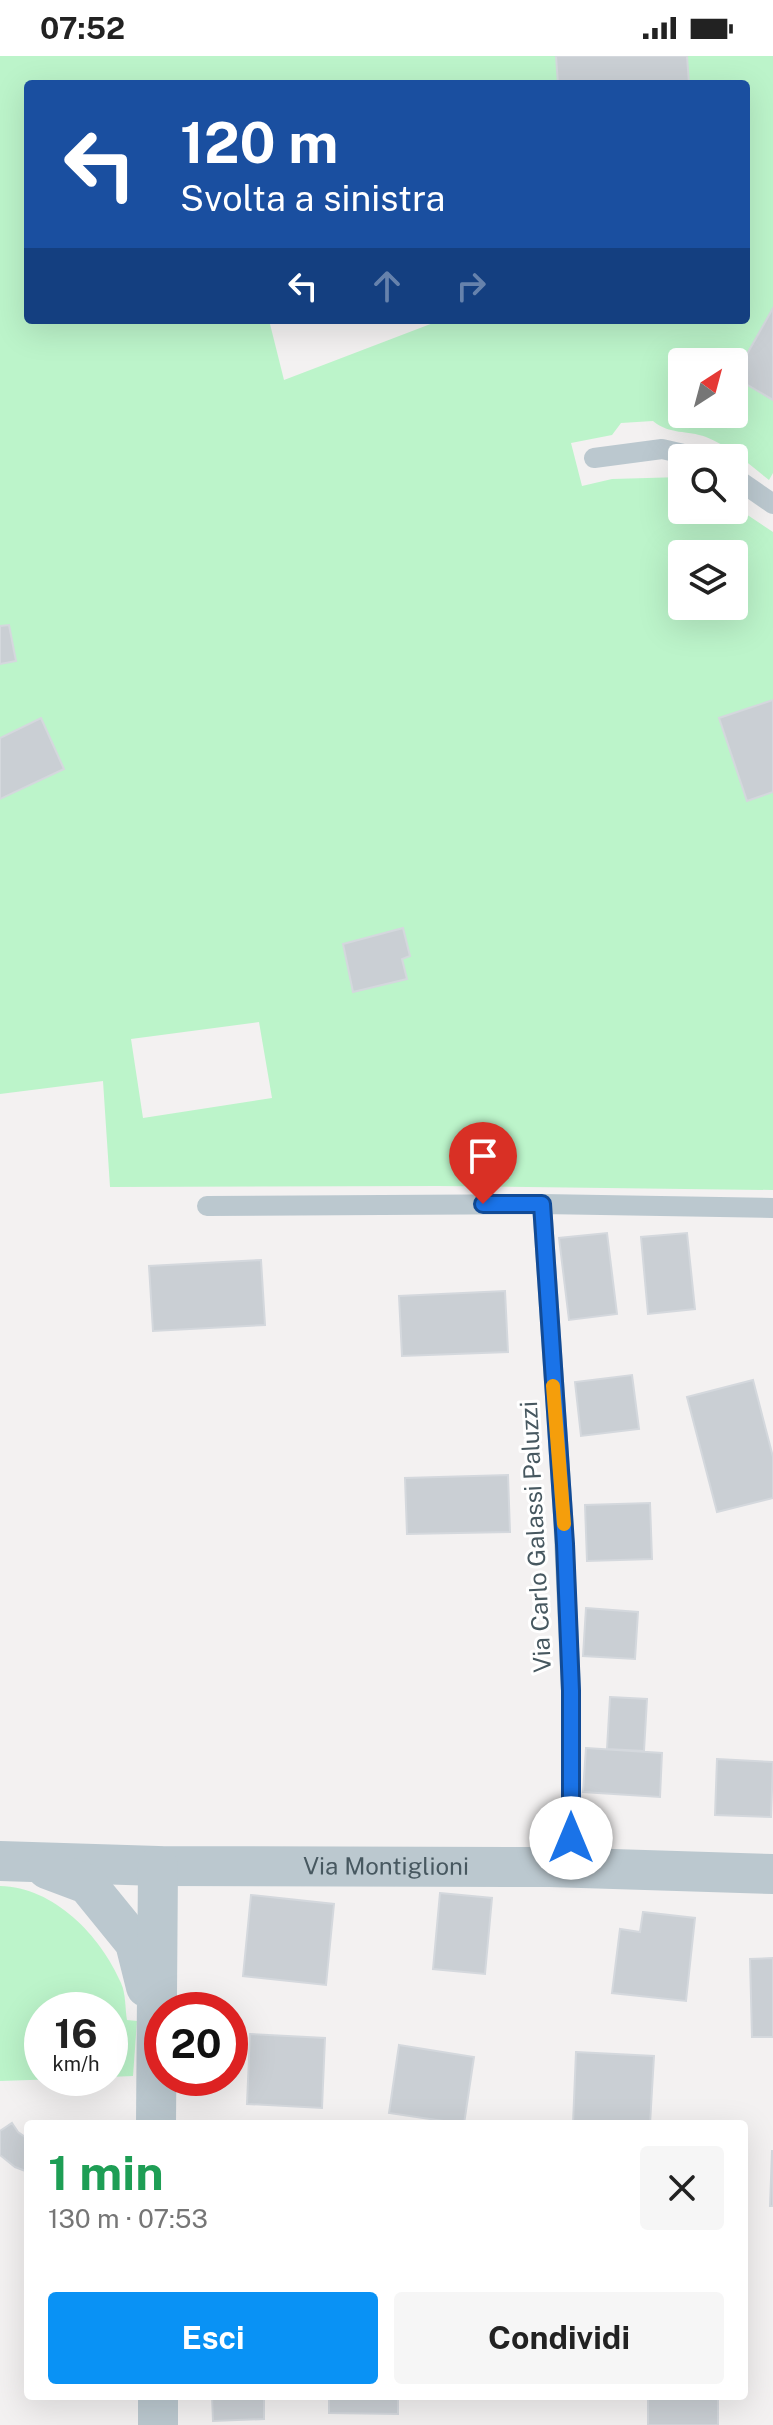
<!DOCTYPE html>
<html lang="it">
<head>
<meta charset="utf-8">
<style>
  :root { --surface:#fff; --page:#f6f6f6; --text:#222; --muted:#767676; --accent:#0992f5 }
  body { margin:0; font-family:"Public Sans",sans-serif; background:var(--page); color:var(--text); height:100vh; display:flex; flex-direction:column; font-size:30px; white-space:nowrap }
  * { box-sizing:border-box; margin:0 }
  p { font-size:26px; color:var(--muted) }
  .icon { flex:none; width:44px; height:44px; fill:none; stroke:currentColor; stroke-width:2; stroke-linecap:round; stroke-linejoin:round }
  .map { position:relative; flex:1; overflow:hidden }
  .sheet { position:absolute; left:24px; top:2064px; width:724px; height:280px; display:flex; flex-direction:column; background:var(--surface); border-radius:8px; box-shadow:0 8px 32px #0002 }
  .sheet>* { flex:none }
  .guide { position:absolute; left:24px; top:24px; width:726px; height:244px; border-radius:8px; box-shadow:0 8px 32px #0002; background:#1a4fa0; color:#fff; overflow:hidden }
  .needle { width:52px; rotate:36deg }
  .controls { position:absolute; left:668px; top:292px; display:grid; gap:16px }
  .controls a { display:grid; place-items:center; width:80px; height:80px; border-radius:8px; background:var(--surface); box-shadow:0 8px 32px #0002; font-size:40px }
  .speed { position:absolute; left:24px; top:1936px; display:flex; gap:16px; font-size:40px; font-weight:700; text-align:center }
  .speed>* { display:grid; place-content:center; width:104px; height:104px; border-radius:50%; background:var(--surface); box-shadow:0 8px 32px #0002; line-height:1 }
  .speed small { font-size:20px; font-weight:400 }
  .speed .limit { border:12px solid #d22; background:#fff; color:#111 }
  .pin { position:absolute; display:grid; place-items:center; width:68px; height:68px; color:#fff; margin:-82px -34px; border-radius:50% 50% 50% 0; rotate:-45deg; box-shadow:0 0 8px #0007 }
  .pin .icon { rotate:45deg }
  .me { position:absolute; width:88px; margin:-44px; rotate:0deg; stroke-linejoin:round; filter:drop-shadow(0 0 6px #0008) }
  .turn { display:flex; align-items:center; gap:28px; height:168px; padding:0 24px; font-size:36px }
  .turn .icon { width:104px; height:104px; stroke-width:2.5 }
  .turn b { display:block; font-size:56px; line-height:68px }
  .lanes { display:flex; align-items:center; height:76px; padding:0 24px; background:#0003; justify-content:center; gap:40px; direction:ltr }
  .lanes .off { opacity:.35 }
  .round { display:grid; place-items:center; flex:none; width:84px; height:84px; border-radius:8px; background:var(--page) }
  .head { display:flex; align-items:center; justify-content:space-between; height:136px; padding:0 24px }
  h1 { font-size:48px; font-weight:700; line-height:60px; color:#1e9e55 }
  .cta { display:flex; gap:16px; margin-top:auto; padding:16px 24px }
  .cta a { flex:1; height:92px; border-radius:8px; background:var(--accent); color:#fff; font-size:32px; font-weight:700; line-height:92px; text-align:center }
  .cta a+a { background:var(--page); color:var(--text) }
  .status { display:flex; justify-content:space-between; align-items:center; height:56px; padding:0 40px; background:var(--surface); direction:ltr }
  .status svg { height:22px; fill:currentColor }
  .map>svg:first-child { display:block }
  .green { fill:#bcf4ca; fill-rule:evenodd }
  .building { fill:#cacfd4; stroke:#d4d8dd; stroke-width:2 }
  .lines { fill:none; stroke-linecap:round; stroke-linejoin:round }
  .service { stroke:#bbc8cf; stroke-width:20 }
  .minor { stroke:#bbc8cf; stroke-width:40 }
  .route-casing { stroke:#114b97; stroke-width:20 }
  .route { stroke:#1a73e8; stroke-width:14 }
  .slow { stroke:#f59e0b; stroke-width:14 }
  .labels { text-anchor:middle; stroke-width:6; stroke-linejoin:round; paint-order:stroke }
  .street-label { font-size:24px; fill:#475860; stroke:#fff }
</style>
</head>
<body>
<div class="status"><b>07:52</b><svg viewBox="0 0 49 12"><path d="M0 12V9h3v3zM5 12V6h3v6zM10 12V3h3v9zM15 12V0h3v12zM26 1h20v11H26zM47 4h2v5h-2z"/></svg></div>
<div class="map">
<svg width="773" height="2369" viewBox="0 0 773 2369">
  <rect width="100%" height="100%" fill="#f3f1f1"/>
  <!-- green -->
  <path class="green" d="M0,0H556L558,28H28V264H269L284,324L441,264H746V28H689L687,0H773V252L734,320V306H682V358H734V321L773,344V417L769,424C750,409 729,390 706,381C687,374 670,379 653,365L621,367L612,379L571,387L582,430L612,423L682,421V454H734V450L773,476V644L719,662L748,745L773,736V1134L438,1130L110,1131L103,1025L0,1038ZM682,498H734V550H682ZM402,872V903L406,923L353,936L343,888ZM259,966L272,1042L143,1062L131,983Z
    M0,1830C54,1831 101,1880 121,1927C126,1938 125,1952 127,1964L137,1965L133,2020L110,2021V1954H42V2022H89L0,2025Z"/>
  <!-- building -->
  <path class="building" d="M556,0H687L689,28H558Z
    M773,252V344L734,321Z
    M9,569L16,605L0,608V570Z
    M773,644V736L747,745L719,662Z
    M41,662L64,713L0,743V682Z
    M403,872L410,900L402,903L407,923L353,936L343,888Z
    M607,1177L617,1258L569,1264L559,1182Z
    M687,1177L695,1253L648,1258L641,1181Z
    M261,1204L265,1269L153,1275L149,1210Z
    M505,1235L508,1296L402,1300L399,1240Z
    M632,1319L639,1373L581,1380L575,1326Z
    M753,1324L773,1401V1442L717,1456L687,1341Z
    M508,1419L510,1476L407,1478L405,1422Z
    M650,1447L652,1503L587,1505L585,1449Z
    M586,1552L638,1556L635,1603L583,1600Z
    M610,1641L647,1643L644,1695L607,1693Z
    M586,1692L662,1697L660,1741L583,1736Z
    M717,1703L773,1706L771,1761L715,1759Z
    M440,1837L492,1842L485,1918L433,1913Z
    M251,1839L334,1848L326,1929L243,1920Z
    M643,1856L695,1862L686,1945L612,1937L620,1873L640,1876Z
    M773,1902V1981H752L750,1903Z
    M250,1978L325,1982L322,2052L247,2048Z
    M399,1989L474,2001L464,2068L389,2057Z
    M576,1996L654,2000L650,2068H573Z
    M12,2067L18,2076L28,2083V2116L15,2111L0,2099V2075Z
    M772,2095H773V2150H770Z
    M212,2340H264V2363L213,2365Z
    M329,2340H398V2358L329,2357Z
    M648,2340H718V2369H648Z"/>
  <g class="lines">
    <!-- service -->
    <path class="service" d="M594,402L662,393L701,402
      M734,421L773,448
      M542,1148L563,1459L571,1635V1811
      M207,1150L542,1148L773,1152"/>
    <!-- minor -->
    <g class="minor">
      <path id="s1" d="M0,1805L158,1810L550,1811L773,1818"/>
      <path d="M47,1813L87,1828L135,1887L146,1931"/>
      <path d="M156,2068L158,1810"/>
      <path d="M158,2340V2369"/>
    </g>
  </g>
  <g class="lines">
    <defs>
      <path id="route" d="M483,1148H542L565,1488L571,1635V1782"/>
    </defs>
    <!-- route casing -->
    <use href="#route" class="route-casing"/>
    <!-- route -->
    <use href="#route" class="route"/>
    <!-- slow -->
    <path class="slow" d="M553,1330L564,1468"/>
  </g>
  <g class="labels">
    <!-- street labels -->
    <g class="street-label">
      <text transform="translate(536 1481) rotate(-93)" y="8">Via Carlo Galassi Paluzzi</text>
      <text dy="8" stroke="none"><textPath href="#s1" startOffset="386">Via Montiglioni</textPath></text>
    </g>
  </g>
</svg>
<div class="controls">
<a><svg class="needle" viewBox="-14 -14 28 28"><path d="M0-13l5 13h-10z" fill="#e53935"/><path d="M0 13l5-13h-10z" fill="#767676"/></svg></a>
<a><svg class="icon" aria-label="search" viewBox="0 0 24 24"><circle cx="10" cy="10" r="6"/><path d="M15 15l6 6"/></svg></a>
<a><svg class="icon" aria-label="layers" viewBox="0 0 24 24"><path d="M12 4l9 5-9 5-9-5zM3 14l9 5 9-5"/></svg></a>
</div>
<div class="speed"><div>16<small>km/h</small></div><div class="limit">20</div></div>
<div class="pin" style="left:483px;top:1148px;background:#d93025"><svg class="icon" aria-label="arrive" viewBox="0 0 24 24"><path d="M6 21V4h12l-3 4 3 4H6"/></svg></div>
<svg class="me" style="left:571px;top:1782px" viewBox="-20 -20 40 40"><circle r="19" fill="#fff"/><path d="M0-13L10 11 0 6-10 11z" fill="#1a73e8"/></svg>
<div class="guide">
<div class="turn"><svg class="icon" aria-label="left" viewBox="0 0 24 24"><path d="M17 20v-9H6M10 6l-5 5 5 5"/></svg><div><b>120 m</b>Svolta a sinistra</div></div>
<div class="lanes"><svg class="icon" aria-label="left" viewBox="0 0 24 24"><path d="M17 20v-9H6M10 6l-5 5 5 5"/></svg><svg class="icon off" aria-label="ahead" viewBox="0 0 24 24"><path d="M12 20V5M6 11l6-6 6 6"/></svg><svg class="icon off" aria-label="right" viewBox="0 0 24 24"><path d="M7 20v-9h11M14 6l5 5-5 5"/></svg></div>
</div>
<section class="sheet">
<div class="head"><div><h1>1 min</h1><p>130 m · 07:53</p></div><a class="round"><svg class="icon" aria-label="close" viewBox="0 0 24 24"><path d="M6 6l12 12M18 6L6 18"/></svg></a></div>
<div class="cta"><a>Esci</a><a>Condividi</a></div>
</section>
</div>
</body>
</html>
